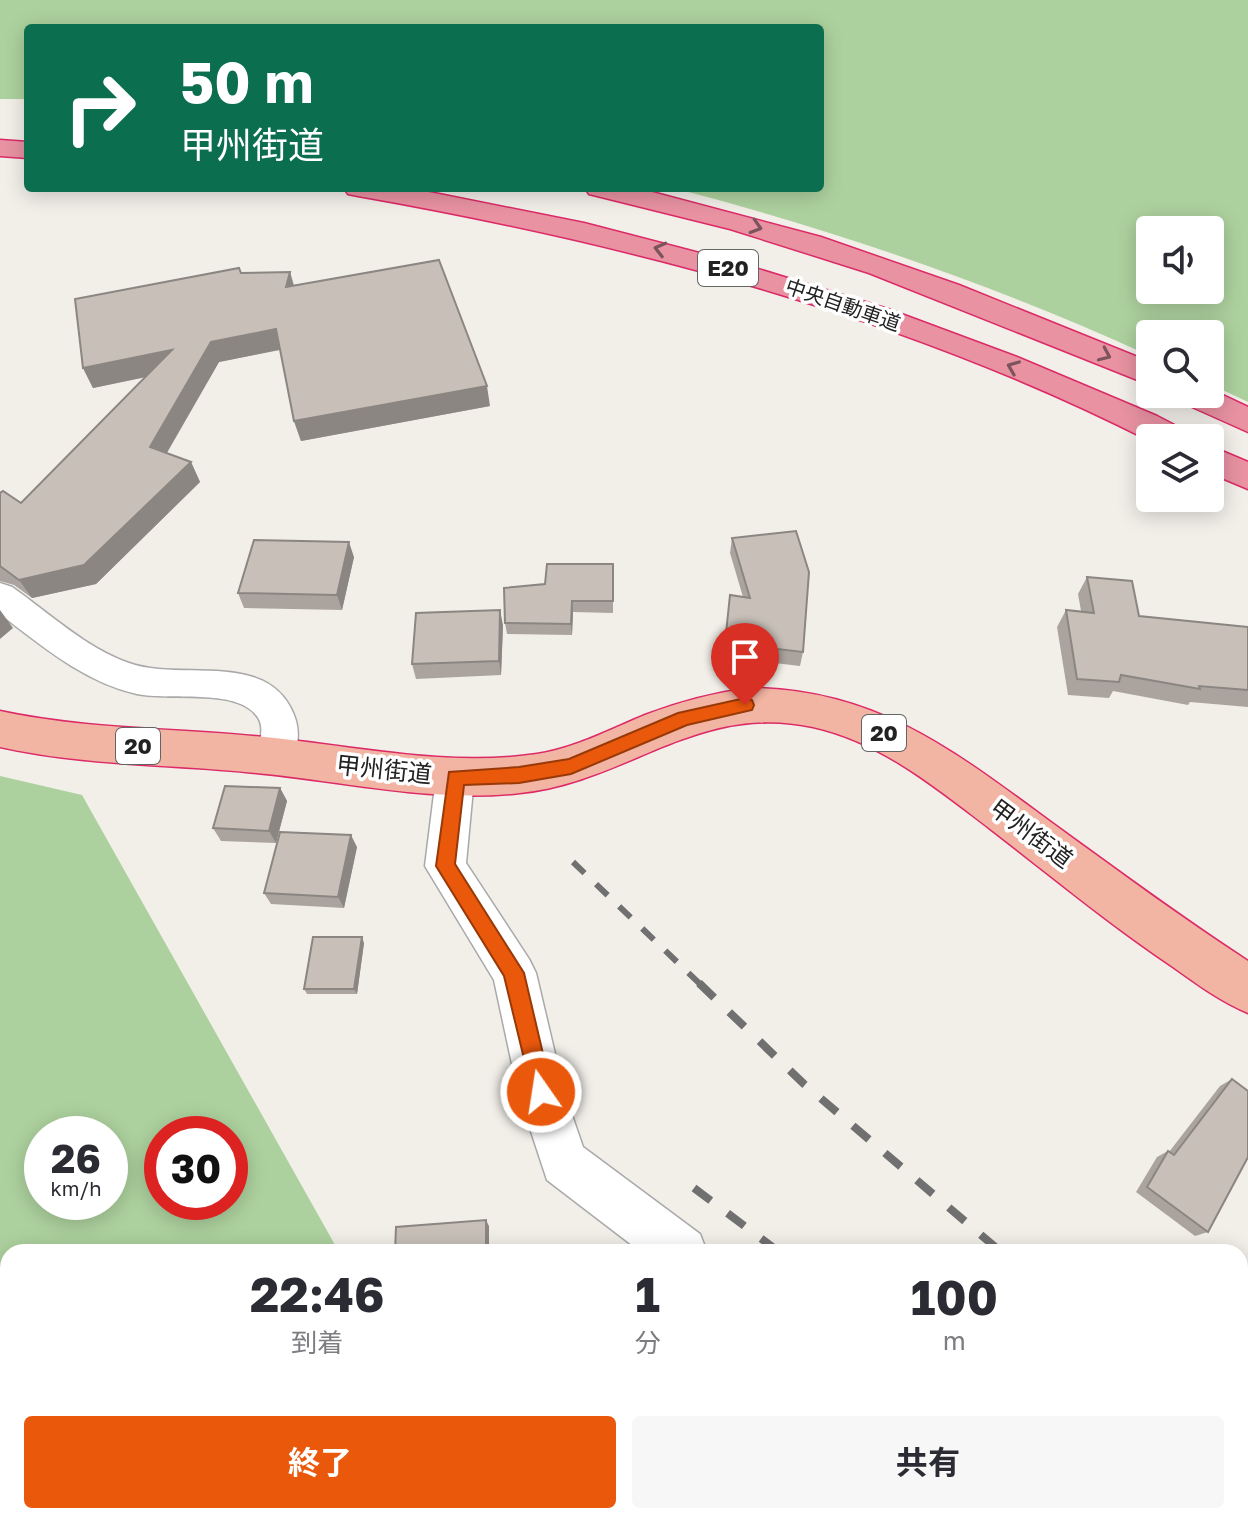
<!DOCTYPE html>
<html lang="ja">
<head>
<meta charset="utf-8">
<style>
  :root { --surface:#fff; --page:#f7f7f7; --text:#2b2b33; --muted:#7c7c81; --accent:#ea580c }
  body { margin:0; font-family:"Golos Text","Noto Sans JP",sans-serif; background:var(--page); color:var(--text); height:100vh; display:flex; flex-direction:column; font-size:30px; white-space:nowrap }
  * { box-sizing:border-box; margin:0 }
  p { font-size:26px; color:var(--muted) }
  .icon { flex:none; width:44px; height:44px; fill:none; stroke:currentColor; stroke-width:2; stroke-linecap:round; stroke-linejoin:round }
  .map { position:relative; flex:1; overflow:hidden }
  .drawer { position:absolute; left:0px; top:1244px; width:1248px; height:280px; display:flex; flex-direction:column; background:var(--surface); border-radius:24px 24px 0 0; box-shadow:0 4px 20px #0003 }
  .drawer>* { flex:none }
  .banner { position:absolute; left:24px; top:24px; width:800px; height:168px; border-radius:8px; box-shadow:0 4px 20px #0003; background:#0b6e4f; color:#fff; overflow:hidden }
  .controls { position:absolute; left:1136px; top:216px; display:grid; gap:16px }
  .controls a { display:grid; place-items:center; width:88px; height:88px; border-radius:8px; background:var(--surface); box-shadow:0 4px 20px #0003; font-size:40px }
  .speed { position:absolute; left:24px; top:1116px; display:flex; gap:16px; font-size:40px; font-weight:700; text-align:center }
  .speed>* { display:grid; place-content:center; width:104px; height:104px; border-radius:50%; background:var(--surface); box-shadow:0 4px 20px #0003; line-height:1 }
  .speed small { font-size:20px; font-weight:400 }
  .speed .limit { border:12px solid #d22; background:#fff; color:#111 }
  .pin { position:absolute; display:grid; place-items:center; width:68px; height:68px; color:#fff; margin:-82px -34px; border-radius:50% 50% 50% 0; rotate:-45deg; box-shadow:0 0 8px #0007 }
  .pin .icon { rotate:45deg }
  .me { position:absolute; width:88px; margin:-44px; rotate:347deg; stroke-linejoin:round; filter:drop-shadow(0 0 6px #0008) }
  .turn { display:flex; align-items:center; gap:28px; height:168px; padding:0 24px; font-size:36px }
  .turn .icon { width:104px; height:104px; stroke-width:2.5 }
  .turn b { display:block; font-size:56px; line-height:68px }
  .eta { display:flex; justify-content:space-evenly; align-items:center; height:136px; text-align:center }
  .eta b { font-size:48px; font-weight:700; line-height:56px }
  .cta { display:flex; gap:16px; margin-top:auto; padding:16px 24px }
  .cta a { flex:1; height:92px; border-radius:8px; background:var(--accent); color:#fff; font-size:32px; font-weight:700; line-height:92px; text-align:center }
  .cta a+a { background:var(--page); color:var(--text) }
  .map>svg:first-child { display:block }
  .forest { fill:#add19e; fill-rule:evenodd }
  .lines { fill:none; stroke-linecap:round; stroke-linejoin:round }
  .minor-casing { stroke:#a9a9a9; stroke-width:3 }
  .trunk-casing { stroke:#dc2a67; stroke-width:3 }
  .motorway-casing { stroke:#dc2a67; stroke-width:3 }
  .minor { fill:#fff; fill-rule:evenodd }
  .trunk { fill:#f2b4a3; fill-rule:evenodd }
  .motorway { fill:#e892a2; fill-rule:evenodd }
  .rail-far1 { stroke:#707070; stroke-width:6; stroke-dasharray:16 16; stroke-linecap:butt }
  .rail { stroke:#707070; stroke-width:8; stroke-dasharray:21 21; stroke-linecap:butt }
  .wall { fill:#aba49e }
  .shaded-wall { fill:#8b8681 }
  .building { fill:#c7bfb8; stroke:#8b8681; stroke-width:2 }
  .oneway { stroke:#7b545c }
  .route { fill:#ea580c; stroke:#983908; stroke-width:2 }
  .labels { text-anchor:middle; stroke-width:7; stroke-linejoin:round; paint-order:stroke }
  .far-street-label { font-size:20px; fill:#222; stroke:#fff }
  .shield { fill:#fff; stroke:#646464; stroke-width:2 }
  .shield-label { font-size:22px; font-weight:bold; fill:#222 }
  .street-label { font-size:24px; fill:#222; stroke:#fff }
</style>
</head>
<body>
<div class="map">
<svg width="1248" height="1524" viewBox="0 0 1248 1524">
  <rect width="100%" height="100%" fill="#f2efe9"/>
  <!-- forest -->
  <path class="forest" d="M0,0H1248V402L1210,384V334H1150V356C997,286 836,230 673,188H820V28H28V99H0ZM1150,230H1210V290H1150Z
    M0,776L82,795L339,1252H8V1516H355V1524H0ZM42,1134H110V1202H42ZM162,1134H230V1202H162Z"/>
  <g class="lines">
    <defs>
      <path id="minor" d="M0,583L12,587C49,613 86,648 129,663C181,682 268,649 294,715C301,733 298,750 289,767L276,772L263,767C253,747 269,730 256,715C235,688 169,701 137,694C84,682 42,646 0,614Z
        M455,762L469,767L474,778L466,863L529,959L536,973L564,1092L583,1147L700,1234L707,1252H641L547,1180L518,1092L494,980L425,866L436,778L441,767Z
        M1002,1516H1063L1066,1524H1005Z"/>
      <path id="trunk" d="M750,688C880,689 959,755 1059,828C1121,873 1183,919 1248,961V1013C1221,1002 1197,984 1173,967C1109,924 1050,875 989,828C935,787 881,742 813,727C697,702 628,782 520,793C432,803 343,781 256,773C170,764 85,766 0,747V711C84,729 168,728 253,736C346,744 443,768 537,754C575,748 609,730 645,715C679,702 713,693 750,688Z"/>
      <path id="motorway" d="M0,140L28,142V158L0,156Z
        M344,188H407L434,193L584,223L742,264L888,309L1017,357L1157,416L1184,430L1190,438H1150V441C902,315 630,244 358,196L348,194Z
        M585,188H637L821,237L959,285L1150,362V385L869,273L730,229L589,194Z
        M1210,389L1248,407V432L1181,402L1176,394H1210Z
        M1210,446L1248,462V489L1210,473Z"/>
    </defs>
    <!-- minor casing -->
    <use href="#minor" class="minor-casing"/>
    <!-- trunk casing -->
    <use href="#trunk" class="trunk-casing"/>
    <!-- motorway casing -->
    <use href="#motorway" class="motorway-casing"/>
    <!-- minor -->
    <use href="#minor" class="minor"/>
    <!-- trunk -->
    <use href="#trunk" class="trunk"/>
    <!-- motorway -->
    <use href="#motorway" class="motorway"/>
    <!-- rail-far1 -->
    <path class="rail-far1" d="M573,862L701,985"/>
    <!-- rail -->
    <path class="rail" d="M699,983L804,1084L1001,1252
      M694,1188L779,1252
      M1240,1455L1248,1462
      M1130,1516L1140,1524"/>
  </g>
  <!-- wall -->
  <path class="wall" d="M290,272L294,285L490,406L301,441L294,421L280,350L219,362L167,453L191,462L200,482L96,584L32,598L14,585L0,581V493L21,503L145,377L93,388L83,368L241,273Z
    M732,538L803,652L800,666L723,657L730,595L743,597L730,553Z
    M354,557L342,610L244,608L238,593Z
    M613,564V613L573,612L572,635L507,634L505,623L545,584Z
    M1087,577L1139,616L1248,627V707L1190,702L1188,705L1113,691L1109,698L1068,695L1057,627L1066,610L1081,611L1078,594Z
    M503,625L501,675L416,679L412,664Z
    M280,788L287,801L276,843L221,841L213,828Z
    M357,847L344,908L271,904L264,893Z
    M364,943L357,994H307L304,989Z
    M1232,1079L1248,1091V1160L1247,1159L1208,1232L1195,1236L1136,1192L1157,1157L1168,1151L1169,1152L1220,1086Z
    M718,1516H896L897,1520H987L1001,1524H719Z"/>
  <!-- shaded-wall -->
  <path class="shaded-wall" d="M290,272L295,292L286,287Z
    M276,329L283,349L219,362L159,466L150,447L211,342Z
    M172,350L180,370L93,388L83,368Z
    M487,386L490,406L301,441L294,421Z
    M191,462L200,482L96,584L32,598L19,580Z
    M349,542L354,557L342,610L337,595Z
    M572,601L573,612L572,635L571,624Z
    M0,610L13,628L0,639Z
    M500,610L503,625L501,675L499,661Z
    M280,788L287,801L276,843L269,831Z
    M351,835L357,847L344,908L338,897Z
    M362,937L364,943L357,994L354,989Z
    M486,1220L489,1226V1252H486Z"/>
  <!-- building -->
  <path class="building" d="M439,260L487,386L294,421L276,329L211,342L150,447L191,462L84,565L19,580L0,566V493L3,491L21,503L172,350L83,368L75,299L239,268L241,273L290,272L286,287Z
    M796,531L809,572L803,652L725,643L730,595L750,598L732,538Z
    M254,540L349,542L337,595L238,593Z
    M547,564H613V601H572L571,624L505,623L504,588L545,584Z
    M1087,577L1132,581L1139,616L1248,627V690L1199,686L1200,689L1121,675L1119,682L1077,679L1066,610L1094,613Z
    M500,610L499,661L412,664L416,613Z
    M225,786L280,788L269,831L213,828Z
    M280,832L351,835L338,897L264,893Z
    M313,937H362L354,989H304Z
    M1232,1079L1248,1091V1157L1208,1232L1147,1187L1168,1151L1174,1155Z
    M486,1220V1252H395L396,1227Z
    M722,1516H896L897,1523L1001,1524H722Z"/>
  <!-- one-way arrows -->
  <defs><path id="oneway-chevron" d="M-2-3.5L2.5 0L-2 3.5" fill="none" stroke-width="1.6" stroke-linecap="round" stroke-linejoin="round" transform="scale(2)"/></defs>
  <g class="oneway">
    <use href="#oneway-chevron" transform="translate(756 227) rotate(17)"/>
    <use href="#oneway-chevron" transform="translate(660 249) rotate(-166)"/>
    <use href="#oneway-chevron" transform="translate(1105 355) rotate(24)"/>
    <use href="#oneway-chevron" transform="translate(1013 367) rotate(-158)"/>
  </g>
  <!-- route -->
  <path class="route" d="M745,698L752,700L754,705L752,710L687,725L571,774L519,783L464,785L455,864L524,973L552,1092L549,1100L541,1103L534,1100L504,976L436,866L449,772L519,767L569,759L678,713Z"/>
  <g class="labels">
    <!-- far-street labels -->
    <g class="far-street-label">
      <text transform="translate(843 305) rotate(19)" y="7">中央自動車道</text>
    </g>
    <!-- shield labels -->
    <g class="shield">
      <rect x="698" y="250" width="60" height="36" rx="6"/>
      <rect x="862" y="715" width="44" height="36" rx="6"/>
      <rect x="116" y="728" width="44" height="36" rx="6"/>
    </g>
    <g class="shield-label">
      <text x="728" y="276">E20</text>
      <text x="884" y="741">20</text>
      <text x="138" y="754">20</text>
    </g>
    <!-- street labels -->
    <g class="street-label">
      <text transform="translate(384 770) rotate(6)" y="8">甲州街道</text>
      <text transform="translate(1031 834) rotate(37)" y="8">甲州街道</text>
    </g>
  </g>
</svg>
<div class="controls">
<a><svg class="icon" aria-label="sound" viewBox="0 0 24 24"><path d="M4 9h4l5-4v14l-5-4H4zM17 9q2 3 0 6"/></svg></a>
<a><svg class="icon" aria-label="search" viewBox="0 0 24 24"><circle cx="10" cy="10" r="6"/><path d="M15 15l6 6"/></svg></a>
<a><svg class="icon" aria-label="layers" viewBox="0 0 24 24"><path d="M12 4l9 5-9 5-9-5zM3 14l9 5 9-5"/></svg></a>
</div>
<div class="speed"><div>26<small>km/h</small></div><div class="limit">30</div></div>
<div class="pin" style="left:745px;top:705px;background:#d93025"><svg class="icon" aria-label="arrive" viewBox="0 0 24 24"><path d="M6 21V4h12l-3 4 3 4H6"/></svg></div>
<svg class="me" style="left:541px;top:1092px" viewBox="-20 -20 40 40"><circle r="17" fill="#ea580c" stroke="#fff" stroke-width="3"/><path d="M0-11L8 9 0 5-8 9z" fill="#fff"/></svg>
<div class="banner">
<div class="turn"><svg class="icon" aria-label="right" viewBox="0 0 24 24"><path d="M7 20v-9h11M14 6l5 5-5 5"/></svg><div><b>50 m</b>甲州街道</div></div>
</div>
<section class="drawer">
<div class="eta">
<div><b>22:46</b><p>到着</p></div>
<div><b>1</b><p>分</p></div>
<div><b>100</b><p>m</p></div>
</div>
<div class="cta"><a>終了</a><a>共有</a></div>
</section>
</div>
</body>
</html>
